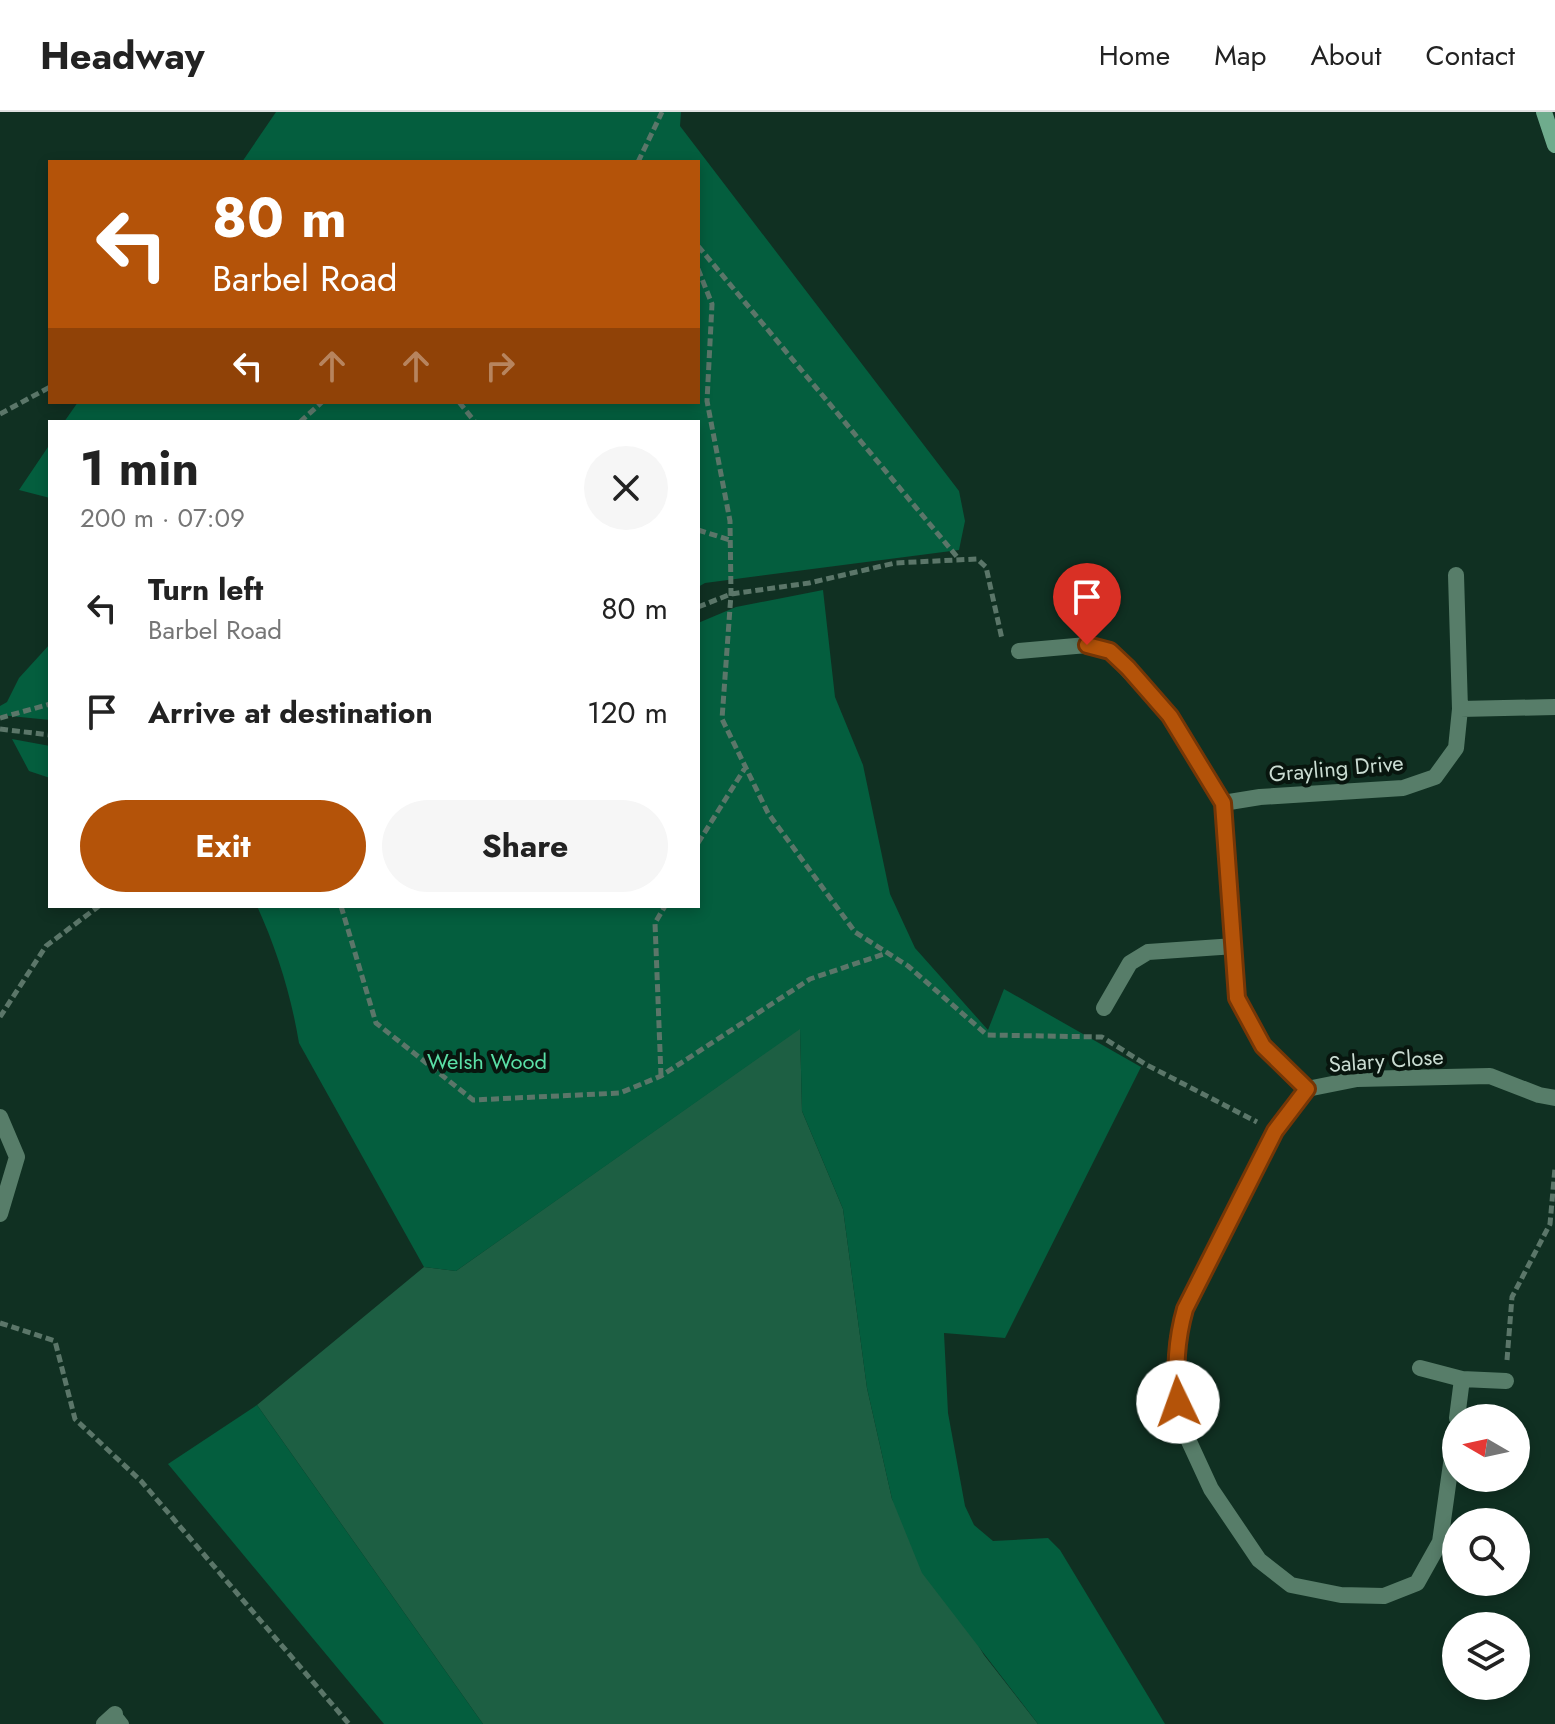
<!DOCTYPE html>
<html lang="en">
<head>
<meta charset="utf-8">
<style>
  :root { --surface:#fff; --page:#f6f6f6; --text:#222; --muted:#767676; --line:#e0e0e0; --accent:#b45309 }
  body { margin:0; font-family:Jost,sans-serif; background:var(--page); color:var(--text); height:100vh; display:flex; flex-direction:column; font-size:30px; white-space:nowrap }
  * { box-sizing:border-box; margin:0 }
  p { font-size:26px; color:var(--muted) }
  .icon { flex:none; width:44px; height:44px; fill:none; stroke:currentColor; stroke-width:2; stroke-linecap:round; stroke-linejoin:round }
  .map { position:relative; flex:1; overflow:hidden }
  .sheet { position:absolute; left:48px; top:308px; width:652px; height:488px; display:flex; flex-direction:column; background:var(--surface); border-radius:0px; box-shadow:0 4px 12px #0003 }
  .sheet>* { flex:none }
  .guide { position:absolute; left:48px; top:48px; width:652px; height:244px; border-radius:0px; box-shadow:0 4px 12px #0003; background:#b45309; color:#fff; overflow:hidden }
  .needle { width:52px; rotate:279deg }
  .tools { position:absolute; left:1442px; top:1292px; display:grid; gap:16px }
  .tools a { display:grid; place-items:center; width:88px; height:88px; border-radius:50%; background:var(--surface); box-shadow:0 4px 12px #0003; font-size:40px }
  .pin { position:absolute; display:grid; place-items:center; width:68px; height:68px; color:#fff; margin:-82px -34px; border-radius:50% 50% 50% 0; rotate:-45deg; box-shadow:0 0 8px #0007 }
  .pin .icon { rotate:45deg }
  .me { position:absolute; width:88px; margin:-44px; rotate:357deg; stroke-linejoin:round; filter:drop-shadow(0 0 6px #0008) }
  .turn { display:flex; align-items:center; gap:28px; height:168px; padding:0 32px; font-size:36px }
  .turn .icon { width:104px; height:104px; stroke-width:2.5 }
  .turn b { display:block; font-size:56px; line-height:68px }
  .lanes { display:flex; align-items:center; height:76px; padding:0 32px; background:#0003; justify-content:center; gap:40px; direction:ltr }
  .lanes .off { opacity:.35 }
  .round { display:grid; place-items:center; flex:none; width:84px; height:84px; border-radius:42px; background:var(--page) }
  .summary { display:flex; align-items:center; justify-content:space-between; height:136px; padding:0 32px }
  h1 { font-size:48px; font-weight:700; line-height:60px }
  .button { display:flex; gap:16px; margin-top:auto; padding:16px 32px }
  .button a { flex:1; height:92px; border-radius:48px; background:var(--accent); color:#fff; font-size:32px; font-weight:700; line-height:92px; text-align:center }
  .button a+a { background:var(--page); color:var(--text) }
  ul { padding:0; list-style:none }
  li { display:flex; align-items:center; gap:24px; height:104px; padding:0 32px }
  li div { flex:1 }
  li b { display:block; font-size:30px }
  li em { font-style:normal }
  header { display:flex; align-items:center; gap:48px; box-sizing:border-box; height:112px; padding:0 40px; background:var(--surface); border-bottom:2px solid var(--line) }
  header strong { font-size:38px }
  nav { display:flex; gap:44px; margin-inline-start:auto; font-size:28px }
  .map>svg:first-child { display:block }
  .green { fill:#1d5f43 }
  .forest { fill:#045e3e }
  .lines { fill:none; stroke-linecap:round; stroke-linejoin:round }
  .path { stroke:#5b7669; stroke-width:5; stroke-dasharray:8 4; stroke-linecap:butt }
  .lane { stroke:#577d69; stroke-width:12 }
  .street { stroke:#577d69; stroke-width:16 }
  .secondary { stroke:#6fac8d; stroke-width:16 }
  .route-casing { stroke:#753606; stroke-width:20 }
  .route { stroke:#b45309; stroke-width:14 }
  .labels { text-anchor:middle; stroke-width:8; stroke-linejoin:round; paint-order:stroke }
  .street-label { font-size:22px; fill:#cadcd2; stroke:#08150e }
  .park-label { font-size:22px; fill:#5ae0a6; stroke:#08150e }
</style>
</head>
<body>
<header>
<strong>Headway</strong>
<nav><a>Home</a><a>Map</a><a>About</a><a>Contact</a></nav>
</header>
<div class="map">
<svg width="1555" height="1612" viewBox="0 0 1555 1612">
  <rect width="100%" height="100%" fill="#103022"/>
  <!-- green -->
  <path class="green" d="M800,916L802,999L843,1097L867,1276L892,1387L984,1543L1038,1612H483L257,1293L424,1155L456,1159Z"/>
  <!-- forest -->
  <path class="forest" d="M276,0H681L680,14L959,379L965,409L959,438L705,471L698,475V310H64L78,290H698V50H242Z
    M50,332V386L19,378Z
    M823,478L835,585L863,653L890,782L915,836L988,918L1004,877L1141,955L1005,1226L944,1221L948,1301L965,1394L974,1413L993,1429L1048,1426L1060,1438L1165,1612H1038L922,1461L892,1387L867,1276L843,1097L802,999L800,917L456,1159L424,1155L299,931C291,883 277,838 257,794H698V511L736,495Z
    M50,532V608L0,603V594L7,590L19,566Z
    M12,627L50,634V666L29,659Z
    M257,1293L483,1612H384L168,1352Z"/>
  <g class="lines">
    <!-- path -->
    <path class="path" d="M638,50L662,0
      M698,134L958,446
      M698,157L712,192L707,289L730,409L731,482L722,607L768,701L855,820L908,854L987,923L1102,925L1145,952L1257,1010
      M459,290L475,310
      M0,302L50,275
      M300,310L322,290
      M698,418L730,428
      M698,495L731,482L809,471L895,451L977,447L986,455L1002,527
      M0,606L50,592
      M0,617L50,623
      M698,731L745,656
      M341,794L376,911L473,988L620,981L661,964L810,867L887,841
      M0,905L46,834L99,794
      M661,964L655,811L665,794
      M0,1211L55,1229L75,1307L141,1369L349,1612
      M1507,1248L1512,1185L1550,1112L1555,1056"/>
    <!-- lane -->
    <path class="lane" d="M115,1602L123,1612"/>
    <!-- street -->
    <path class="street" d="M1019,539L1087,533L1110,539L1170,604L1223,691L1237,886L1263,934L1307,977
      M1460,597L1555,595
      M1223,691L1260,685L1403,676L1435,665L1456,636L1460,597L1456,463
      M1104,896L1130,851L1148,840L1235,834
      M0,1005L17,1045L0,1102
      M1420,1256L1462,1267L1457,1306
      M1462,1267L1506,1269
      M1456,1316L1440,1430L1417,1471L1384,1484L1341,1483L1291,1473L1259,1448L1211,1377L1181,1312L1176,1268L1177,1227L1185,1197L1275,1019L1307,977L1357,967L1490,964L1539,983L1555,986
      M104,1612L115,1602"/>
    <!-- secondary -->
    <path class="secondary" d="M1544,0L1555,33"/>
  </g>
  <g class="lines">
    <defs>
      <path id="route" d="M1087,533L1110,539L1128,556L1170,604L1223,691L1237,886L1263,934L1307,977L1275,1019L1185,1197C1176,1229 1175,1257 1178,1290"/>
    </defs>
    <!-- route casing -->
    <use href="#route" class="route-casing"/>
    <!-- route -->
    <use href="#route" class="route"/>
  </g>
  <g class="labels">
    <!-- street labels -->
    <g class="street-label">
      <text transform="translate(1336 656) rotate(-5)" y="8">Grayling Drive</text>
      <text transform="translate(1386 948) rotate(-4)" y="8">Salary Close</text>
    </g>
    <!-- park labels -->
    <g class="park-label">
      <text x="487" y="957">Welsh Wood</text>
    </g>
  </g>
</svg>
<div class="tools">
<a><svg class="needle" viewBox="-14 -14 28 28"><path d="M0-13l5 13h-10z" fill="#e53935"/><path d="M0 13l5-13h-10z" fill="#767676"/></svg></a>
<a><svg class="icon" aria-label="search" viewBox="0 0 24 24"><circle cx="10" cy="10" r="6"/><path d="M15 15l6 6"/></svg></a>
<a><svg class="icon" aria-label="layers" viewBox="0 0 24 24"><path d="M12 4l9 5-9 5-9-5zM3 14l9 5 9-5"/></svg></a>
</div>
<div class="pin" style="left:1087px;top:533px;background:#d93025"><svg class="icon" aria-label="arrive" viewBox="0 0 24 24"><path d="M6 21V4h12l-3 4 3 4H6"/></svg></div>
<svg class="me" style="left:1178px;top:1290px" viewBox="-20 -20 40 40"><circle r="19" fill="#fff"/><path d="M0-13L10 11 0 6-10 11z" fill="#b45309"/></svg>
<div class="guide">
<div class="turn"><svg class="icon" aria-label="left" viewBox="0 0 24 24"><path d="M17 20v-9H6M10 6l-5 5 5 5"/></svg><div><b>80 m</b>Barbel Road</div></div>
<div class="lanes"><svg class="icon" aria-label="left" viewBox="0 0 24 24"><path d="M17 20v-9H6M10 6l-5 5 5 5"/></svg><svg class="icon off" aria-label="ahead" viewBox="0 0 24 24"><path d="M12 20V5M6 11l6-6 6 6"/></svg><svg class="icon off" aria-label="ahead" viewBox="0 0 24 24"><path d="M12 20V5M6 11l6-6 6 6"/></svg><svg class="icon off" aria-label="right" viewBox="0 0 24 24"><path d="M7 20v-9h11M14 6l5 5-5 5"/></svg></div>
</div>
<section class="sheet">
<div class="summary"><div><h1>1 min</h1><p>200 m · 07:09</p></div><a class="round"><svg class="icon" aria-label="close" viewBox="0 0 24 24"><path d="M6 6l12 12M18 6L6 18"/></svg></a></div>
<ul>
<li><svg class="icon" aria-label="left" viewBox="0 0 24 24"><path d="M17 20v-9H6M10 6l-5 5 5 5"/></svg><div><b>Turn left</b><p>Barbel Road</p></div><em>80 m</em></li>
<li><svg class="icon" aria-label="arrive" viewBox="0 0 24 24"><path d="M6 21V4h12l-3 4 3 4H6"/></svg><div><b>Arrive at destination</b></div><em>120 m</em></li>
</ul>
<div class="button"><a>Exit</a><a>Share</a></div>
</section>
</div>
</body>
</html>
